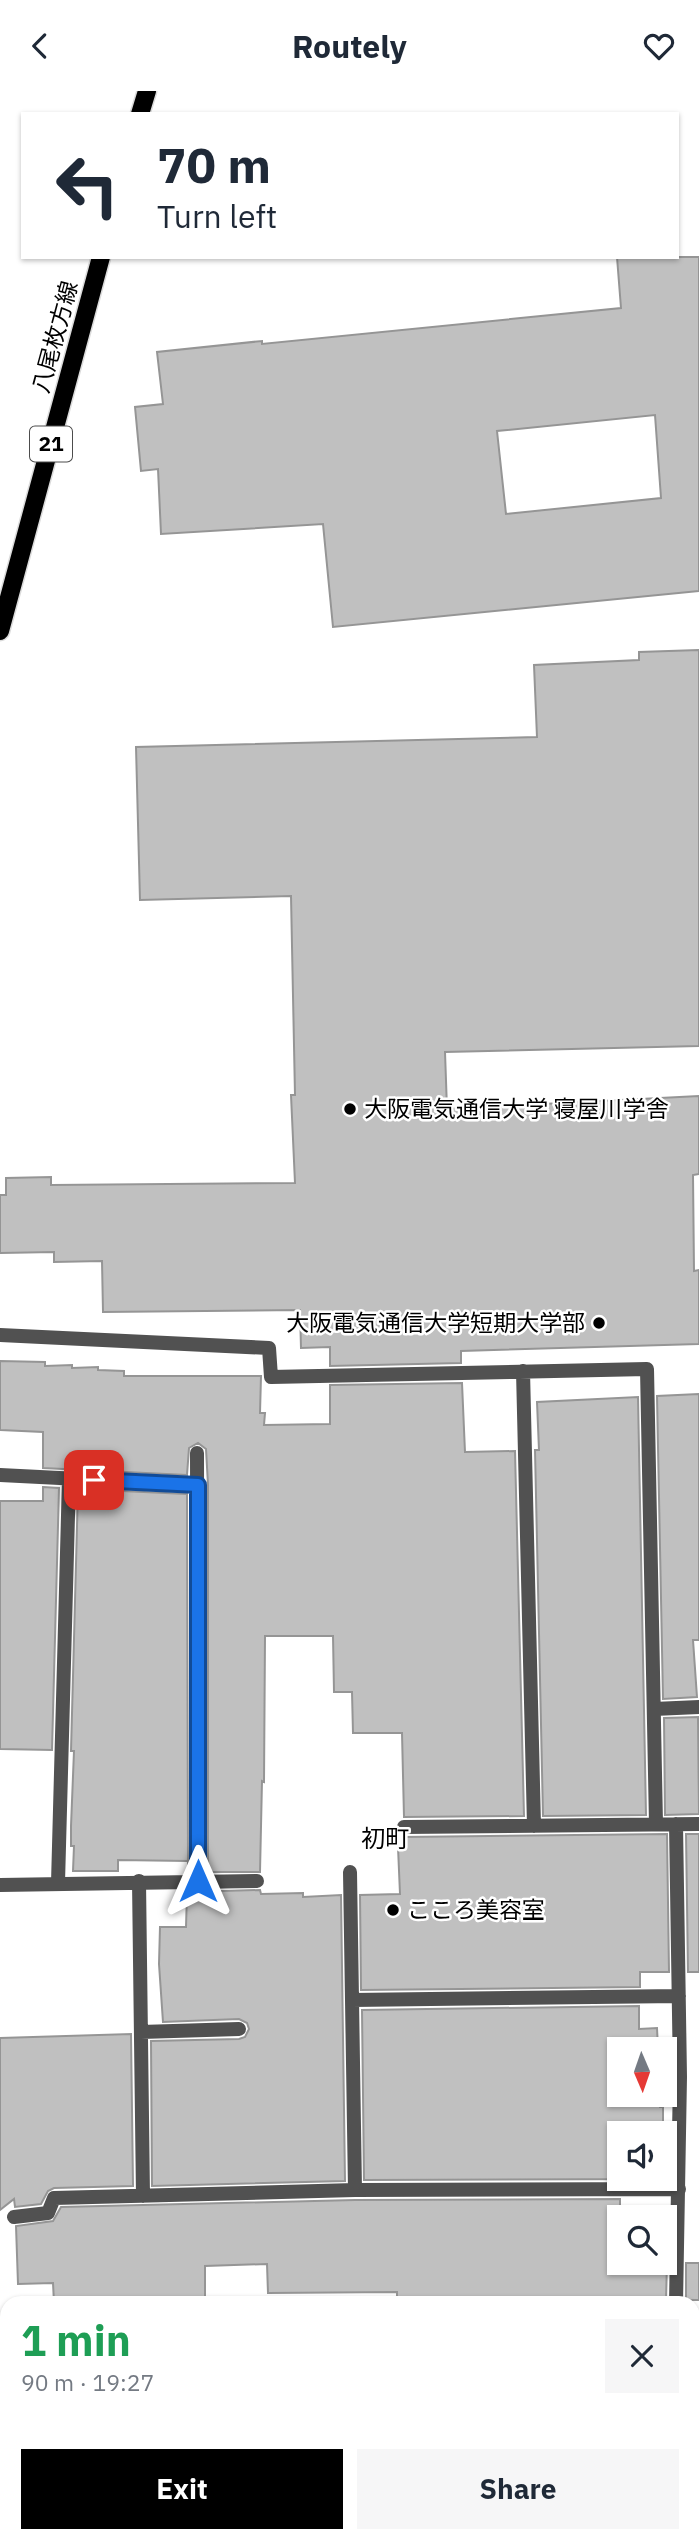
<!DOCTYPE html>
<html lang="en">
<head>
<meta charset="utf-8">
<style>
  :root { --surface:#fff; --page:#f6f6f7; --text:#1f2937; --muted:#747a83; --accent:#000 }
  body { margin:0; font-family:"IBM Plex Sans","Noto Sans JP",sans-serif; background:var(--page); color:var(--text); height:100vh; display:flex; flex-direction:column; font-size:26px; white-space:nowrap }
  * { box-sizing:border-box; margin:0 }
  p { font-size:23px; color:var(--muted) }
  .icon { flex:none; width:38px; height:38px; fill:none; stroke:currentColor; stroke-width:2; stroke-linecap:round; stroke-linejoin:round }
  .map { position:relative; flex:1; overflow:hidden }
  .sheet { position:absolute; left:0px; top:2205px; width:700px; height:247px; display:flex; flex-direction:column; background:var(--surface); border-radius:21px 21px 0 0; box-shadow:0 2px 5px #0004 }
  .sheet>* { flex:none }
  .hud { position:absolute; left:21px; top:21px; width:658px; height:147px; border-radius:0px; box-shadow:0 2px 5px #0004; background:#fff; color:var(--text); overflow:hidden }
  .needle { width:46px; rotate:178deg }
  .controls { position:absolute; left:607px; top:1946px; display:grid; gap:14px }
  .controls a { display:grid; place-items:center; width:70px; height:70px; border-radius:0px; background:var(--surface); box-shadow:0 2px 5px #0004; font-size:35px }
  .pin { position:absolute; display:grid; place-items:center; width:60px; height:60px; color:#fff; margin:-30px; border-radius:14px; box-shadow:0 4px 10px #0006 }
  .me { position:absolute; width:77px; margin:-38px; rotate:0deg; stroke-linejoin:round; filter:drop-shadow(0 0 5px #0008) }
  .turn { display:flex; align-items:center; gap:24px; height:147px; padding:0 21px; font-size:32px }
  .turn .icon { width:91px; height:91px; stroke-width:2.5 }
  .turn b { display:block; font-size:49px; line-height:60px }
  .round { display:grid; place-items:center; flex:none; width:74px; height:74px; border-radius:0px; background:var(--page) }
  .head { display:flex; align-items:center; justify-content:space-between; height:119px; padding:0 21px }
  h1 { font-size:42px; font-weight:800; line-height:52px; color:#1e9e55 }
  .primary-button { display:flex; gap:14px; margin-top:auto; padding:14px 21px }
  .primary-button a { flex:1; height:80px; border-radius:0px; background:var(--accent); color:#fff; font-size:28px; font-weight:800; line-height:80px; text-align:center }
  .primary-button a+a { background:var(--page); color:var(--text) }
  header { display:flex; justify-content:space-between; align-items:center; height:91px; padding:0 21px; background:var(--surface); font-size:32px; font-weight:800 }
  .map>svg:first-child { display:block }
  .green { fill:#d8d8d8 }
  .building { fill:#c0c0c0; stroke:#959595; stroke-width:2; fill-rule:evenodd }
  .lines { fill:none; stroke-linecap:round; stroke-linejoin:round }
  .primary-casing { stroke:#dbdbdb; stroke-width:21 }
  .minor { stroke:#515151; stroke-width:14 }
  .tertiary { stroke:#515151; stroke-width:14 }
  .primary { stroke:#000; stroke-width:18 }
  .route-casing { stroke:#114b97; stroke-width:18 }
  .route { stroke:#1a73e8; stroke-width:12 }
  .poi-dot { fill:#000; stroke:#fff; stroke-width:2.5 }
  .labels { text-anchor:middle; stroke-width:5; stroke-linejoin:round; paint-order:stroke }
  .shield { fill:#fff; stroke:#4c4c4c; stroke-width:2 }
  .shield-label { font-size:21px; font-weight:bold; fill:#000 }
  .street-label { font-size:23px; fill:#000; stroke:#fff }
  .poi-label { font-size:23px; fill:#000; stroke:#fff; text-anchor:start }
  .neighbourhood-label { font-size:24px; fill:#000; stroke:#fff }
</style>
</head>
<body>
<header><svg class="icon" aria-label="back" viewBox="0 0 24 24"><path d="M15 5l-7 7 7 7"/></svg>Routely<svg class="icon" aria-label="heart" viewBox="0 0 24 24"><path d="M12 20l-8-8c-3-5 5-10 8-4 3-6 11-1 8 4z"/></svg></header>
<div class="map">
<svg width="699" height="2451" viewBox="0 0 699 2451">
  <rect width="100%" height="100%" fill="#fff"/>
  <!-- green -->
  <path class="green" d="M0,2417H7V2445H28L29,2451H0Z
    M91,2445H265V2451H91Z"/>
  <!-- building -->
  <path class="building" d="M617,166H699V500L333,536L323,433L161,443L158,378L141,380L135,316L163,313L157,261L262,250V253L621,217ZM655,324L661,407L506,423L497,340Z
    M699,559V955L445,961L447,1018L699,1005V1083L693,1084L694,1180L699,1179V1253L461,1260V1272L330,1275V1256L301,1257L300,1219L103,1221L102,1170L54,1171V1161L0,1162V1104H6V1087L51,1086V1094L295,1092L291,1004H295L291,805L140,809L136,656L537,646L534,574L639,569V561Z
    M0,1270L45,1271V1275L72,1274V1277L98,1276V1279L124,1280V1285H261L260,1322H265L264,1334L330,1333V1294L462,1292L465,1361L515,1360L524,1725L404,1726L402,1642H353L352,1601H334L333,1545H265L264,1691L262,1690L260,1781H208V1394L206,1358L198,1352L189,1357L187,1384L43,1377V1341L0,1339Z
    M699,1303V1549H693L697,1606L663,1608L657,1305Z
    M638,1306L646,1724L543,1725L535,1359H539L537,1311Z
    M43,1396L59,1397L52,1659L0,1658V1410H43Z
    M78,1398L187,1403L188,1781V1770L118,1769V1780H73L74,1755H71V1735L74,1660H71Z
    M698,1626L699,1723L665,1724L664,1627Z
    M667,1743L669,1881H640V1896L361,1899L360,1804L400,1803L398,1756H404V1746Z
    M686,1743H699V1881H688Z
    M260,1799L261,1803L303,1802V1806L341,1804L345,2090L152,2095L151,1950L239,1948L245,1946L249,1938L247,1932L239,1928L163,1931L159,1873L160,1836H186L187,1801Z
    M639,1915V1938L657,1937L658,1958H620V2004H660V2016H663V2042H620V2088H664L364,2089L362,1919Z
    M131,1943L133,2095L54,2097L48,2100L41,2113L15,2116L14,2108L0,2119V1947Z
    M620,2108V2172H667L666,2209L591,2212H397V2201L268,2202L267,2173L205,2175V2212H54L53,2192L18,2193L16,2135L53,2130L61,2116L355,2109Z
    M686,2172H699V2209H686Z"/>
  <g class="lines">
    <defs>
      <path id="primary" d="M140,23L147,0
        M0,540L101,166"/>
    </defs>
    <!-- primary casing -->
    <use href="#primary" class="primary-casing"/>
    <!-- minor -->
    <path class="minor" d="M0,1244L269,1257L271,1286L647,1278L656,1733
      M523,1280L534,1735
      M197,1362L198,1790
      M0,1384L198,1394
      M654,1618L699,1616
      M676,1733L680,1986L676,2212
      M404,1736L699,1733
      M350,1781L355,2099
      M139,1790L143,2105
      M58,1792L69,1388
      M0,1794L257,1790
      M352,1909L679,1905
      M141,1941L239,1938
      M14,2126L48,2122L54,2107L355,2099L679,2098
      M411,2451V2445"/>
    <!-- tertiary -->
    <path class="tertiary" d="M0,2332H7
      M693,2357H699"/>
    <!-- primary -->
    <use href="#primary" class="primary"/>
  </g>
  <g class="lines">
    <defs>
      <path id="route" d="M94,1389L198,1394V1790"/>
    </defs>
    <!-- route casing -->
    <use href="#route" class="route-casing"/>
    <!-- route -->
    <use href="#route" class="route"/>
  </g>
  <!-- markers -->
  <g class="poi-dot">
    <circle cx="350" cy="1018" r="7"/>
    <circle cx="599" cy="1232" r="7"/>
    <circle cx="393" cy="1819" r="7"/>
  </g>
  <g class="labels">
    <!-- shield labels -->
    <rect class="shield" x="30" y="335.5" width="42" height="35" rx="5"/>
    <g class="shield-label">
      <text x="51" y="360">21</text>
    </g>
    <!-- street labels -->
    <g class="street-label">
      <text transform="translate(55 246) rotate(-75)" y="8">八尾枚方線</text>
    </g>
    <!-- poi labels -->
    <g class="poi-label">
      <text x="364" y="1026">大阪電気通信大学 寝屋川学舎</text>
      <text x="585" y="1240" text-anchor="end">大阪電気通信大学短期大学部</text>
      <text x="407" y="1827">こころ美容室</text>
    </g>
    <!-- neighbourhood labels -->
    <g class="neighbourhood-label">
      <text x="385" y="1756">初町</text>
    </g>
  </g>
</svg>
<div class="controls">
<a><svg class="needle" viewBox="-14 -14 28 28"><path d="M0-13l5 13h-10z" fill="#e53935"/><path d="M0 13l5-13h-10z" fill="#747a83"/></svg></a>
<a><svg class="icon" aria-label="sound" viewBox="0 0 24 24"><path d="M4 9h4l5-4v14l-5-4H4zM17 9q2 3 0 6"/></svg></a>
<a><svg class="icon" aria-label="search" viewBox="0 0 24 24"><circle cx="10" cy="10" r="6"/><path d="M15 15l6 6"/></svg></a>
</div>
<div class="pin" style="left:94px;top:1389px;background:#d93025"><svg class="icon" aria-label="arrive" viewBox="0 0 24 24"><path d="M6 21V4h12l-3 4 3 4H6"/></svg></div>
<svg class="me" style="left:198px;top:1790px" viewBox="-20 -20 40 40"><path d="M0-17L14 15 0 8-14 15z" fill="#1a73e8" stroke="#fff" stroke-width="4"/></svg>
<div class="hud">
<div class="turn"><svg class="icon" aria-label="left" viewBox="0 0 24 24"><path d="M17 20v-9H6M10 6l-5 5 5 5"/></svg><div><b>70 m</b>Turn left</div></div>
</div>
<section class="sheet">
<div class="head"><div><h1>1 min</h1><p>90 m · 19:27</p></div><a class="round"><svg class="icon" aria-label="close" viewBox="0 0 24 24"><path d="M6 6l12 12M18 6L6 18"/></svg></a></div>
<div class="primary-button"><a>Exit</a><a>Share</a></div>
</section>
</div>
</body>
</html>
